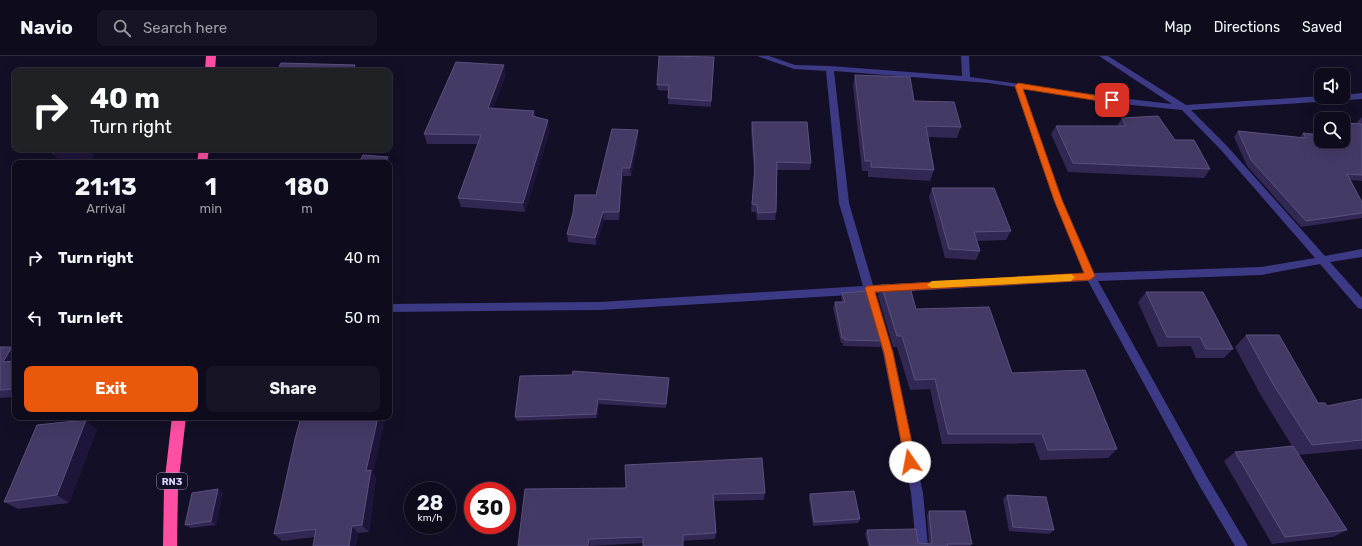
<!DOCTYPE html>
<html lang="en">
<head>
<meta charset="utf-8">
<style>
  :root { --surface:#0e0b1c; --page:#171425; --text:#f1f3f6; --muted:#9b9ba3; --line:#2e2b3b; --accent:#ea580c }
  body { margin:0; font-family:Rubik,sans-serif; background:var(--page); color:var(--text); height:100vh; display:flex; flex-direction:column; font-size:15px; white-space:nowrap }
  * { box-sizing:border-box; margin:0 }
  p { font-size:13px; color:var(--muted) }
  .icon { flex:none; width:22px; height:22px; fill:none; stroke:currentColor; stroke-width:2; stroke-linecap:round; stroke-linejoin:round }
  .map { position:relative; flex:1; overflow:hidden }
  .side { position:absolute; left:12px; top:104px; width:380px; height:260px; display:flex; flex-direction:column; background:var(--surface); border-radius:8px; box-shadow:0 4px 16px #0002,0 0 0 1px var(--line) }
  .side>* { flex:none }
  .guide { position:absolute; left:12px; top:12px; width:380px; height:84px; border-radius:8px; box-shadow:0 4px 16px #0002,0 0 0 1px var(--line); background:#202124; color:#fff; overflow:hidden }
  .fabs { position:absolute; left:1314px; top:12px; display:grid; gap:8px }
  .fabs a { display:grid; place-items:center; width:36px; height:36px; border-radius:8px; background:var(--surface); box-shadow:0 4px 16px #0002,0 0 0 1px var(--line); font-size:20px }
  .speed { position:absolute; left:404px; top:426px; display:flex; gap:8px; font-size:20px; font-weight:700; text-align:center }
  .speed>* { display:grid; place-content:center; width:52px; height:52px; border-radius:50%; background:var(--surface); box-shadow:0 4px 16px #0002,0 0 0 1px var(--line); line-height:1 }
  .speed small { font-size:10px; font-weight:400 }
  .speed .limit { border:6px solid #d22; background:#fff; color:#111 }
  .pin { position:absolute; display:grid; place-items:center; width:34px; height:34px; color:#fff; margin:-17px; border-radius:8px; box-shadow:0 2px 6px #0006 }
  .me { position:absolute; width:44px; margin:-22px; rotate:348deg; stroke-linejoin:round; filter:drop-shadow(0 0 3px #0008) }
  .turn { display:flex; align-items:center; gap:14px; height:84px; padding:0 12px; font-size:18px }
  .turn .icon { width:52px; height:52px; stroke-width:2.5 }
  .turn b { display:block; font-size:28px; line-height:34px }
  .eta { display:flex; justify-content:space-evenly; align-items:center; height:68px; text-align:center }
  .eta b { font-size:24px; font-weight:700; line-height:28px }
  .primary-button { display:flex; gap:8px; margin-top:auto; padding:8px 12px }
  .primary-button a { flex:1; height:46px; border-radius:8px; background:var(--accent); color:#fff; font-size:16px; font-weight:700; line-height:46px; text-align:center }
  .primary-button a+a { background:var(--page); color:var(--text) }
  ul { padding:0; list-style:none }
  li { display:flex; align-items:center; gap:12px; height:60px; padding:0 12px }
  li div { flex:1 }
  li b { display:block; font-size:15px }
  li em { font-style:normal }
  header { display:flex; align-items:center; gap:24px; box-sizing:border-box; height:56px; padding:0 20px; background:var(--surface); border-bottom:1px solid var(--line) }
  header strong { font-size:19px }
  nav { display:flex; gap:22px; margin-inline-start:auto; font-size:14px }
  .search { width:280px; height:36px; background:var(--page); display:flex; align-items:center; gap:10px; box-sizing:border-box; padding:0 14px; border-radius:8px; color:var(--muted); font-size:15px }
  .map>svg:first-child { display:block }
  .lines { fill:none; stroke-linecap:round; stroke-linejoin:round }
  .street { fill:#3d3a85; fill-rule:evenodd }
  .highway { fill:#ff4fa3; fill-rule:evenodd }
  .wall { fill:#312854 }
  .shaded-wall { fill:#1d163a }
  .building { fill:#433a66; stroke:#5a527e }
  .route { fill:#ea580c; stroke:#983908 }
  .slow { fill:#f59e0b }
  .labels { text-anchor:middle; stroke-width:4; stroke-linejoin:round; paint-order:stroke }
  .shield { fill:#130f26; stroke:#9e99be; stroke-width:1 }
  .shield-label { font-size:10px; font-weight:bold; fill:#d9d4ff }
</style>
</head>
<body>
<header>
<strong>Navio</strong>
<div class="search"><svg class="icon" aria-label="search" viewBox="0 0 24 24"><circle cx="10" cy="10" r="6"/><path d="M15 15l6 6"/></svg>Search here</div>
<nav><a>Map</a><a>Directions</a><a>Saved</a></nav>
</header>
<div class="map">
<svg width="1362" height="490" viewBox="0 0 1362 490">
  <rect width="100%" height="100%" fill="#130f26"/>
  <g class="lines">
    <!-- street -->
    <path class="street" d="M757,0H769L795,9L830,10L962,20L961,0H969L970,21L1112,41L1172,48L1099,0H1108L1186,49L1321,40L1343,41V39L1362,37V43L1191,54L1227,90L1325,200L1362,193V201L1330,206L1362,242V253L1358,252L1320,208L1261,219L1098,225L1207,421L1248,490H1235L1199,429L1088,225L875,237L893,297L923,437L928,490H916L911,437L883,297L866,238L600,254L389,256V248L600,246L863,230L839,147L826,15L794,13ZM834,15L989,27L1015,31L1054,144L1084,218L873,229L849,147ZM1023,33L1112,47L1182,54L1221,94L1315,202L1261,211L1094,217L1062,144Z"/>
    <!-- highway -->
    <path class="highway" d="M206,0H216L215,15H205Z
      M199,93H209L207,107H197Z
      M172,361H186L178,430L177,490H163L164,430Z"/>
  </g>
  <!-- wall -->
  <path class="wall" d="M714,1L711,51L668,48L669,35L658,34L657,29Z
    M506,18L493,53L534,55L535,60L550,74L525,156L461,151L458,142L478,88H427L424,78Z
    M855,19L914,45L961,71L957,82L928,81L934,114L930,125L868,121V115H862L853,30Z
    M1362,61V125L1350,124L1362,146V162L1301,171L1247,110L1234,81L1238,75L1300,82L1303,77L1343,85L1357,68V66Z
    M1122,62L1175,84L1210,113L1204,122L1068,116L1051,78L1056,70H1117Z
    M752,66L811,107L810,114H777L776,156L775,164H757L756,156H751L754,119L751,73Z
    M639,82L631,120H623L619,164H604L596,189L568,186L567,178Z
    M932,132L1011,175L1006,184L977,185L980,195L976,204L945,202L929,141Z
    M881,229L1012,317L1117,393L1108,402L1040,404L1034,387L942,388L930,333L910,334L897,291H893L878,240Z
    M1146,236L1233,293L1224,302H1196L1191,290L1158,291L1138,246Z
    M842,237L882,285L880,291L843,290V287H841L833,252L835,246H842L841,242Z
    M1246,279L1318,347L1327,350L1362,343V393L1298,399L1347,474L1333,481L1272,488L1224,405L1235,396L1292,390L1260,338L1235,291Z
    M0,291L15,294V341L0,342Z
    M669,322V327L666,352L599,348L597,362L517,365L515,361Z
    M97,373L69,447L18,453L4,446Z
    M373,417L376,422L369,476L358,477L356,490H313L315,481L282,485L274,478Z
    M218,433L223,437L216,469L191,472L185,469Z
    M525,433L765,437L764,444L713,445L716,477L715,483L590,490Z
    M810,438L860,463L858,467L813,470L809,442Z
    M1007,439L1054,474L1049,478L1009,475L1003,443Z
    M929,455L972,488L970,490H868L865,478L867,474L918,487L929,488L927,459Z"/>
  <!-- shaded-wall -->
  <path class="shaded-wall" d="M355,9L357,15H352Z
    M504,9L506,18L490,62L488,52Z
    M548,64L550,74L525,156L523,147Z
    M638,74L639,82L631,120L630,112Z
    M80,93H96L92,103L62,107H61L52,97Z
    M388,101L393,111L389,119V107H385Z
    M622,112L623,120L619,164V156Z
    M603,156L604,164L596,189L595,182Z
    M12,291L15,294V311L3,306Z
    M669,322V327L666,352V348Z
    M389,332L391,336L389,347Z
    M598,343L599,348L597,362L596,358Z
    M378,361H386L373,417L376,422L369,476L362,469L366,415Z
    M86,364L97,373L69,447L57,439Z
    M218,433L223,437L216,469L211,465Z
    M352,470L358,477L356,490H349Z
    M589,483L590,490H588Z"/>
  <!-- building -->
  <path class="building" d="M659,0L714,1L711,45L668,42L669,29H657Z
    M456,6L504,9L488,52L534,55L532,60L548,64L523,147L458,142L481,79L424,78Z
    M281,7L355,9L352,15H277Z
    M855,19L910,21L914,45L954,46L961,71L926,70L934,114L871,111V105H865Z
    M1158,60L1175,84H1194L1210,113L1073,107L1056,70H1126L1122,62Z
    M752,66H807L811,107L777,106L776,156L758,157L757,149L752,148L755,111Z
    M1343,67L1362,68V119L1347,118L1362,146V157L1306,165L1251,104L1238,75L1306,82L1303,77L1321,79V85H1343Z
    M612,73L638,74L630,112H622L619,156H603L595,182L567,178L573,157L575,139H596Z
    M54,93H80L52,97Z
    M363,99L388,101L385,107H359Z
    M932,132H994L1011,175L974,176L980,195L949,193Z
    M909,228L916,253L989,251L1012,317L1085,314L1117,393L1048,394L1042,378H948L935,323L915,324L902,280H897L881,229Z
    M867,235L882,285L845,284L844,282H842L835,246H845L842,237Z
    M1146,236H1203L1233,293H1206L1200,281H1167Z
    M1246,279H1279L1318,347H1325L1327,350L1362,343V384L1312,389L1273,328Z
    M0,291H12L3,306L15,305V333L0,334Z
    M573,315L669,322L666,348L598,343L596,358L515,361L520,320L572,319Z
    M301,361H378L366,415L371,414L362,469L352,470L349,490H313L316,473L274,478L295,383Z
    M86,364L57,439L4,446L37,369Z
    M1293,390L1347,474L1285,481L1235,396Z
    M762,402L765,437L713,438L716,477L683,479V490H643V481L589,483L588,490H518L525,433L626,432L625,409Z
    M218,433L211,465L185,469L192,437Z
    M854,435L860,463L814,466L810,438Z
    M1007,439L1046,441L1054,474L1013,471Z
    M929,455H965L972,488H947L948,490H870L867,474L916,473L918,487L931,488L932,486Z"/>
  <!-- route -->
  <path class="route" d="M1018,27L1112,42L1115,44L1112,47L1023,33L1062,144L1095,220L1090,224L875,236L893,297L916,406L914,409L910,411L907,409L905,406L884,297L865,232L867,230L1084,217L1054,144L1015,30Z"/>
  <!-- slow -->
  <path class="slow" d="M1071,218L1075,221L1071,225L932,232L927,229L932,225Z"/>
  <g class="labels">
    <!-- shield labels -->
    <rect class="shield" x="157" y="417" width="30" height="16" rx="3"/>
    <g class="shield-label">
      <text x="172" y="429">RN3</text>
    </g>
  </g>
</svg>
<div class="fabs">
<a><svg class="icon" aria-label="sound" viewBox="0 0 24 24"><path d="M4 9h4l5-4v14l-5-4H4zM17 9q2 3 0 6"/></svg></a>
<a><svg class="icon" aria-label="search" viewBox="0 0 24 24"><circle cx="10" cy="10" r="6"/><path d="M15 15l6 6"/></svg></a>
</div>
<div class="speed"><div>28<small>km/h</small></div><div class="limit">30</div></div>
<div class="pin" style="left:1112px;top:44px;background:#d93025"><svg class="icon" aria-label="arrive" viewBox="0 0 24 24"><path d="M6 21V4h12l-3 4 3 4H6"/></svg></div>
<svg class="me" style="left:910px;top:406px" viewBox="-20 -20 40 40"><circle r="19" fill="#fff"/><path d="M0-13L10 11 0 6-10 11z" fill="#ea580c"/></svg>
<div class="guide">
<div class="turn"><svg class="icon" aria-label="right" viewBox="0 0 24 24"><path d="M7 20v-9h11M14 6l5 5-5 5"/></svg><div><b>40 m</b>Turn right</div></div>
</div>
<section class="side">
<div class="eta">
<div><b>21:13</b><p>Arrival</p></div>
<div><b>1</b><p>min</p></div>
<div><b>180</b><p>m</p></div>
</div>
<ul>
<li><svg class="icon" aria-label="right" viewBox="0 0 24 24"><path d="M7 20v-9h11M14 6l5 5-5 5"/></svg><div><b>Turn right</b></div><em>40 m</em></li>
<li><svg class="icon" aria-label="left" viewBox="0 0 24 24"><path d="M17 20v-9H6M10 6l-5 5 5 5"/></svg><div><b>Turn left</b></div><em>50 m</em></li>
</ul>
<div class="primary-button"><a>Exit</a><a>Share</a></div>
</section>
</div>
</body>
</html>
